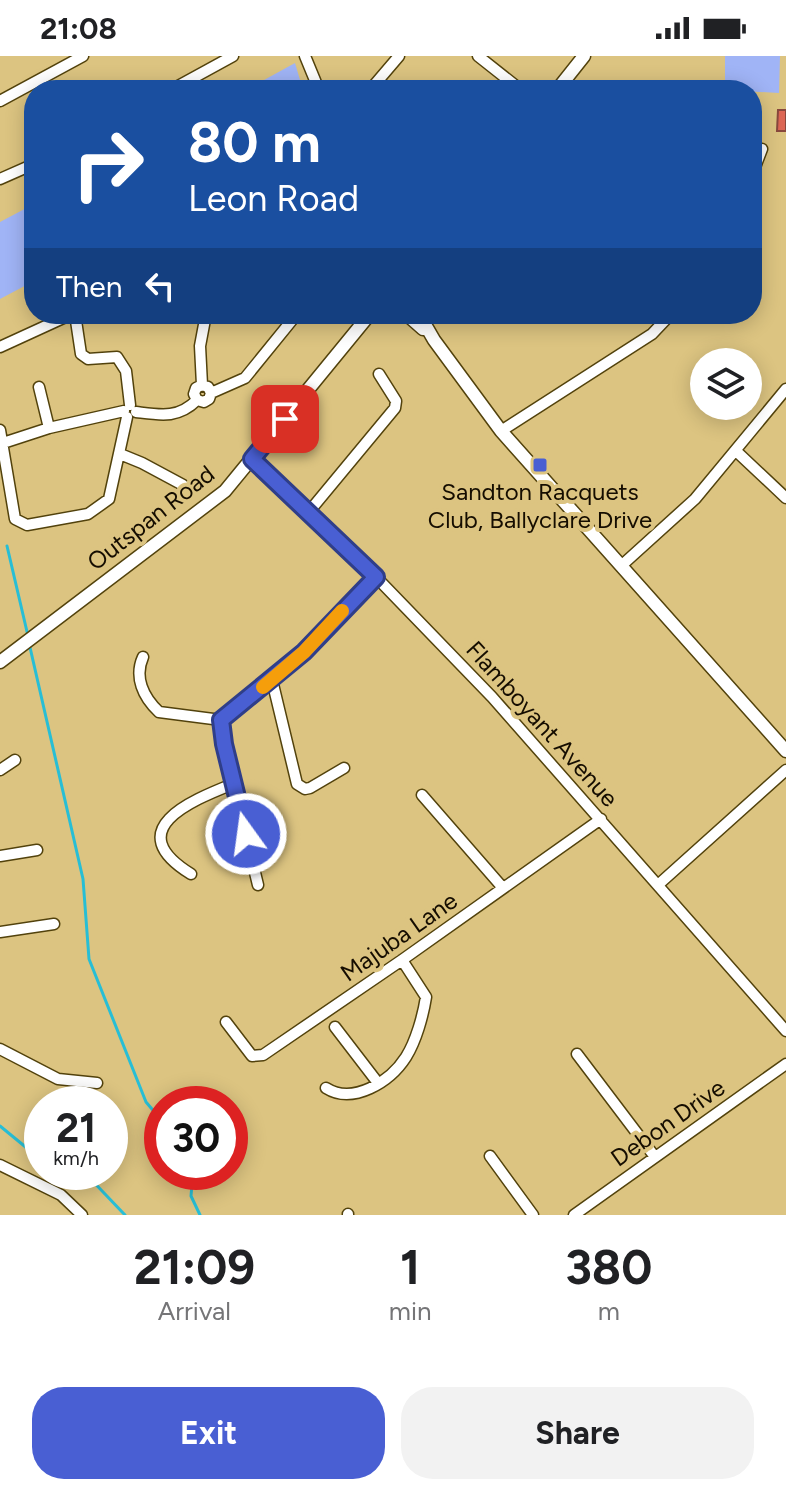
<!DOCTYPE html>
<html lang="en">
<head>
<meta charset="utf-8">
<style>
  :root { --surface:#fff; --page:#f2f2f2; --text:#202124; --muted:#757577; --accent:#495fd3 }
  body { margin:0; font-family:Figtree,sans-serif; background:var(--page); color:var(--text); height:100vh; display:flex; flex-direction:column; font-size:30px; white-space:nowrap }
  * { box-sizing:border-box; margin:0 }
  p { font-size:26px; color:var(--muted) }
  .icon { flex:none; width:44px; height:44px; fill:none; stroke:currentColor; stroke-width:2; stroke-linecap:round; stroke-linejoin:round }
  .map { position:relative; height:1159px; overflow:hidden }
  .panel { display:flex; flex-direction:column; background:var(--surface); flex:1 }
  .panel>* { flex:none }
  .hud { position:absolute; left:24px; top:24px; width:738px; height:244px; border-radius:32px; box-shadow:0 4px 20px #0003; background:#1a4fa0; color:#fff; overflow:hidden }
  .buttons { position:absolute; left:690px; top:292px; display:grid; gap:16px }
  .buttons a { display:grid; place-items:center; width:72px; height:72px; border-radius:50%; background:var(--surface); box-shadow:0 4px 20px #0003; font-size:40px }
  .speed { position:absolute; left:24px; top:1030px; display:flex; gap:16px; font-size:40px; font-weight:700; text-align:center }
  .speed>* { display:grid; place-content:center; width:104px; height:104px; border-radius:50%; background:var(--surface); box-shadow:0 4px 20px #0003; line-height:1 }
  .speed small { font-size:20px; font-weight:400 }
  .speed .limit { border:12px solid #d22; background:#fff; color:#111 }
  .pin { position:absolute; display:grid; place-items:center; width:68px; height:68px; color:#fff; margin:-34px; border-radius:16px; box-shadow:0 4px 12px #0006 }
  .me { position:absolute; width:88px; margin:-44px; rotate:346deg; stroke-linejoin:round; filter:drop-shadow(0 0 6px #0008) }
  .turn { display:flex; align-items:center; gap:28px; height:168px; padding:0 32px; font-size:36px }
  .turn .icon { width:104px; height:104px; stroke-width:2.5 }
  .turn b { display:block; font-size:56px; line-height:68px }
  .then { display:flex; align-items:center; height:76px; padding:0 32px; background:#0003; gap:16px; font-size:30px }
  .eta { display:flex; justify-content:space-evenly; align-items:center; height:136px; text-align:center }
  .eta b { font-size:48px; font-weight:700; line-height:56px }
  .cta { display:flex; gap:16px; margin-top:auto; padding:16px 32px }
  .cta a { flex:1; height:92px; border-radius:32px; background:var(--accent); color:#fff; font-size:32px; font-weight:700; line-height:92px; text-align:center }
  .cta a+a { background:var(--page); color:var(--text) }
  .status { display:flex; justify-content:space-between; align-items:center; height:56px; padding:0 40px; background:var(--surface); direction:ltr }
  .status svg { height:22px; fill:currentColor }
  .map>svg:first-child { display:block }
  .green { fill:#a0b4f6 }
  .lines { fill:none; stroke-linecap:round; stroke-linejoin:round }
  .stream { stroke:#28bed5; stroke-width:3 }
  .building { fill:#dc6654; stroke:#89483d; stroke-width:2 }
  .service-casing { stroke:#52420c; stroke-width:8 }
  .minor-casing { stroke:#52420c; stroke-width:13 }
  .tertiary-casing { stroke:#52420c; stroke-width:15 }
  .service { stroke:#fff; stroke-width:5 }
  .minor { stroke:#fff; stroke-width:10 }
  .tertiary { stroke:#fff; stroke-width:12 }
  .route-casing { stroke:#2f3e89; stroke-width:20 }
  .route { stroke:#495fd3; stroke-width:14 }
  .slow { stroke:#f59e0b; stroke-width:14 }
  .poi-dot { fill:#495fd3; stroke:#dcc481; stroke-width:3 }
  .labels { text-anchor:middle; stroke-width:8; stroke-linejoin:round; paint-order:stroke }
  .poi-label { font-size:24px; fill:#150d00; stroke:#dcc481 }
  .street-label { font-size:24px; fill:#150d00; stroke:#dcc481 }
</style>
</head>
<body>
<div class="status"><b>21:08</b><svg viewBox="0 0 49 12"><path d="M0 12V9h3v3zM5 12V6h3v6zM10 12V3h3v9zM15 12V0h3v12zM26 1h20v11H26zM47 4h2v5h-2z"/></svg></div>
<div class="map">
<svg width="786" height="1159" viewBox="0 0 786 1159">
  <rect width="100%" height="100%" fill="#dcc481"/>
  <!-- green -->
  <path class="green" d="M725,0H780L779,37L725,34Z
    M295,7L303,34H246Z
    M34,148V225L0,243V166Z"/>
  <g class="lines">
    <!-- stream -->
    <path class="stream" d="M7,490L28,580
      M29,587L83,823L89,903L146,1046L162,1065
      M0,1070L28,1093L37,1095L42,1101
      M84,1116L125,1159
      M193,1116L191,1140L200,1159"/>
  </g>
  <!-- building -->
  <path class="building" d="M778,54H786V75H777Z"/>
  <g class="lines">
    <defs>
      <path id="service" d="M548,258L553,262L565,258"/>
      <path id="minor" d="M305,0L319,34
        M478,0L521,34
        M171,34L233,0
        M370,34L399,0
        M0,45L83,0
        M752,119L762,93
        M0,123L34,108
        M75,258L81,298L88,303L117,301L126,315L130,349
        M0,291L72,258
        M202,329L208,331L211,337L209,343L204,346L197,344L194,338L196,332L202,329L200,290L206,258
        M39,331L49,372
        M211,337L245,322L297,258
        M136,356C160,359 178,363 197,344
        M0,374L15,463L27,469L88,458L109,443L127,361
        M501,375L652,278L671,258
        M3,387L49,372L124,355
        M736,395L786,442
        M120,398L142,407L183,429
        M252,403L376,521L492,641L786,975
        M308,457L395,352L396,345L379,318
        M621,510L695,443L786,333
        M143,601C134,621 143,641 159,656L221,664
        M272,624L297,728L305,733L310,732L344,712
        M0,714L15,704
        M422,739L503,832
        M0,800L37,794
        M191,818C120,774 190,745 233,728
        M659,828L786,714
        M258,829L224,688L221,664L304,596L376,521
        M0,876L54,868
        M226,966L252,1000L263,999L402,904L601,763
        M335,971L378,1027
        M0,993L58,1023L97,1027
        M577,998L655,1101
        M326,1032C353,1049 390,1026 406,1001C416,985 423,960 426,941L402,904
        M490,1100L533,1159
        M0,1109L61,1139L82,1159
        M348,1158V1159
        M574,1159L786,1008"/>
      <path id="tertiary" d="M557,34L584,0
        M406,258L423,273
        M419,258L434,284L501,375L786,695
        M0,606L225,435L370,258"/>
    </defs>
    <!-- service casing -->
    <use href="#service" class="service-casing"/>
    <!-- minor casing -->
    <use href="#minor" class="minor-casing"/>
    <!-- tertiary casing -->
    <use href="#tertiary" class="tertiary-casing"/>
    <!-- service -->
    <use href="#service" class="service"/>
    <!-- minor -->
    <use href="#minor" class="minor"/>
    <!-- tertiary -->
    <use href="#tertiary" class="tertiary"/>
  </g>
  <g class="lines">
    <defs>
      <path id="route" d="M246,778L224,688L221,664L304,596L376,521L252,403L285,363"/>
    </defs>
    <!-- route casing -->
    <use href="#route" class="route-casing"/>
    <!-- route -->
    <use href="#route" class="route"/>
    <!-- slow -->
    <path class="slow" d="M263,631L304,596L342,555"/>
  </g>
  <!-- markers -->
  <rect class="poi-dot" x="532" y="401" width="16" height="16" rx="4"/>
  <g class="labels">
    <!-- poi labels -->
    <g class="poi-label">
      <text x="540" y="444">Sandton Racquets<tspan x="540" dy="28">Club, Ballyclare Drive</tspan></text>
    </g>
    <!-- street labels -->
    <g class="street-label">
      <text transform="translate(151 462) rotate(-38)" y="8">Outspan Road</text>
      <text transform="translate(542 668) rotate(48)" y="8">Flamboyant Avenue</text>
      <text transform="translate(399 881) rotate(-35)" y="8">Majuba Lane</text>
      <text transform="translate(668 1067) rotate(-35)" y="8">Debon Drive</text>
    </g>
  </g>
</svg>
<div class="buttons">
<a><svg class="icon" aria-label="layers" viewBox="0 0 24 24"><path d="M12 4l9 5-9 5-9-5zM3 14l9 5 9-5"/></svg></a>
</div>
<div class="speed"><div>21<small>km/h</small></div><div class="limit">30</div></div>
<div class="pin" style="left:285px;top:363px;background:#d93025"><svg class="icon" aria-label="arrive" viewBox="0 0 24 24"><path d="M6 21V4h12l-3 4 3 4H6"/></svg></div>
<svg class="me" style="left:246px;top:778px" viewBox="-20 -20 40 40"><circle r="17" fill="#495fd3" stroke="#fff" stroke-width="3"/><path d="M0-11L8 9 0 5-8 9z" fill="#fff"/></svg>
<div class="hud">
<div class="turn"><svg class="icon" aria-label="right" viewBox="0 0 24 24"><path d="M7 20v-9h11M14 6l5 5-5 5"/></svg><div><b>80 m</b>Leon Road</div></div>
<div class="then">Then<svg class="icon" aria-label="left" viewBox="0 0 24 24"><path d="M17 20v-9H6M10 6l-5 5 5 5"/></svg></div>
</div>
</div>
<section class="panel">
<div class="eta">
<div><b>21:09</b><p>Arrival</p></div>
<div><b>1</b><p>min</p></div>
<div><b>380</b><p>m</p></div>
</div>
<div class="cta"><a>Exit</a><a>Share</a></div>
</section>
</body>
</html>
